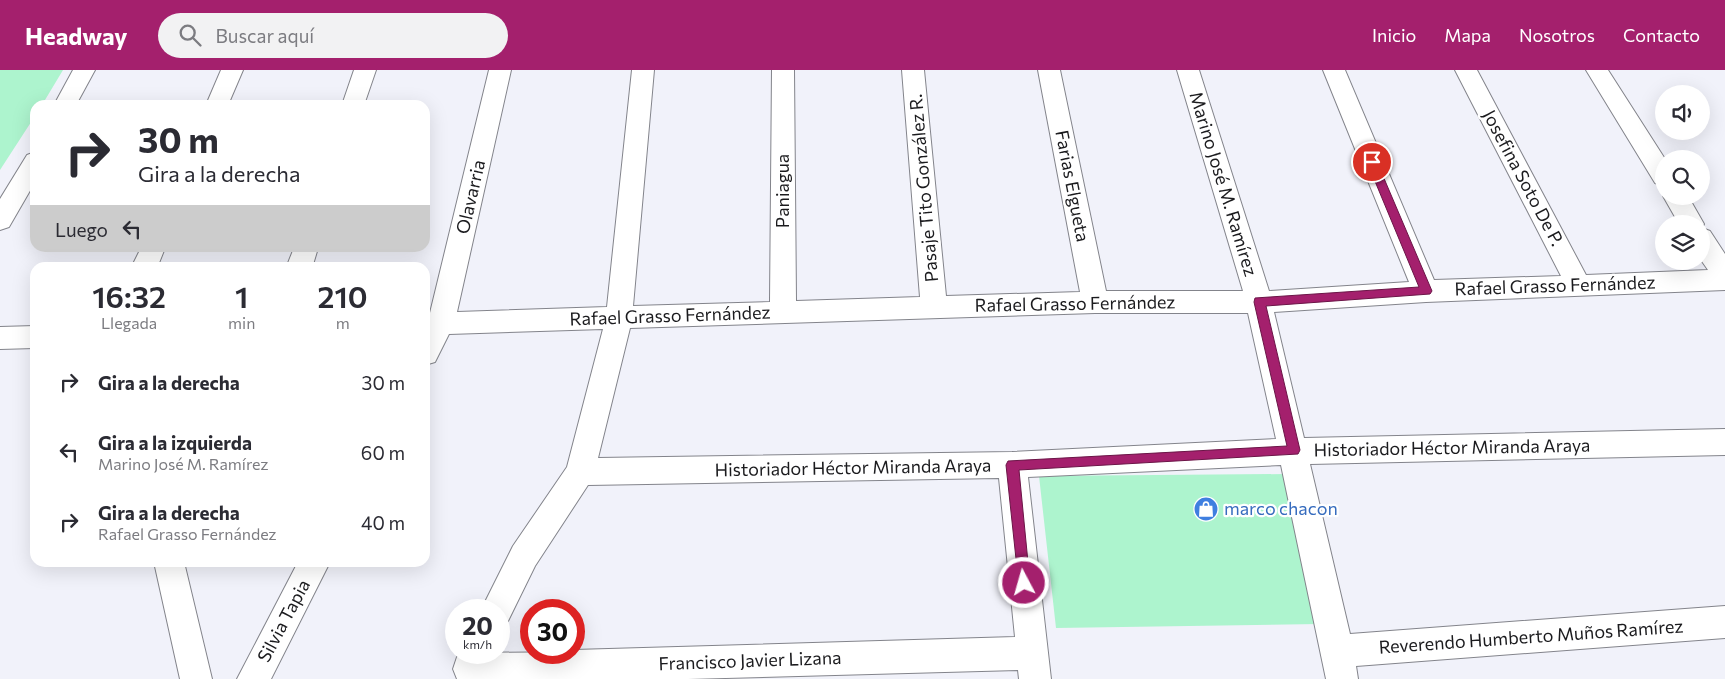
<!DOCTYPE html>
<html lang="es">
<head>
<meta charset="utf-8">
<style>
  :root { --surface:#fff; --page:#f2f2f3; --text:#2b2b33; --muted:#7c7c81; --accent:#a4206d }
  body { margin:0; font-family:Commissioner,sans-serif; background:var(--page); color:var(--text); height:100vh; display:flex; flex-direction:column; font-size:19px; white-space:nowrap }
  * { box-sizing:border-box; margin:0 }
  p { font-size:16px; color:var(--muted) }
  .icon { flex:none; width:28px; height:28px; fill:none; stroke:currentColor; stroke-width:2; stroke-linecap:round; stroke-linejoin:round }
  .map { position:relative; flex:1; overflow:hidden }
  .panel { position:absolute; left:30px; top:192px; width:400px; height:305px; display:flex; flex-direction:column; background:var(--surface); border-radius:15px; box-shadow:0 5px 20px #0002 }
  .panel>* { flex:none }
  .banner { position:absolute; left:30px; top:30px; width:400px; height:152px; border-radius:15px; box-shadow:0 5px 20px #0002; background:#fff; color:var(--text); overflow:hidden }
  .buttons { position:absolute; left:1655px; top:15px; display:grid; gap:10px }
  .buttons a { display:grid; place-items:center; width:55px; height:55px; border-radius:50%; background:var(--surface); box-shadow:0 5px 20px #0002; font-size:25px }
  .speed { position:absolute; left:445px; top:529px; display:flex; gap:10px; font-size:25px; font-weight:700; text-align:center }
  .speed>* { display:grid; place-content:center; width:65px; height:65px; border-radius:50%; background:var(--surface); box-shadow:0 5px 20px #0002; line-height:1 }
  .speed small { font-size:12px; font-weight:400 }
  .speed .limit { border:8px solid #d22; background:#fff; color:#111 }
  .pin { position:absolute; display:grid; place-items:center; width:42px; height:42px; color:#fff; margin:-21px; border:2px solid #fff; border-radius:50%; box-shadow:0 1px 5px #0007 }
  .me { position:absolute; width:55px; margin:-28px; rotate:354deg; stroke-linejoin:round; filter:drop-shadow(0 0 4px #0008) }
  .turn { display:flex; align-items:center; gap:18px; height:105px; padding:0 25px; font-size:22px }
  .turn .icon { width:65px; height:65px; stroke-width:2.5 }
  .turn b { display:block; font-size:35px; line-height:42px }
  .then { display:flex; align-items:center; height:48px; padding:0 25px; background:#0003; gap:10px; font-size:19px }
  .eta { display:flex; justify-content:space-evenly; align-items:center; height:85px; text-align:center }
  .eta b { font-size:30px; font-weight:600; line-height:35px }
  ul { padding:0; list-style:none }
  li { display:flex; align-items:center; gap:15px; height:70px; padding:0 25px }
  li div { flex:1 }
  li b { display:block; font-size:19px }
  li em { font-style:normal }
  header { display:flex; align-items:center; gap:30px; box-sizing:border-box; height:70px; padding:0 25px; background:var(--accent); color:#fff }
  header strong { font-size:24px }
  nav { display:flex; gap:28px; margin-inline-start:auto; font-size:18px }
  .search { width:350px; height:45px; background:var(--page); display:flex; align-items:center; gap:12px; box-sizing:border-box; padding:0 18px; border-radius:28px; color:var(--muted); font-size:19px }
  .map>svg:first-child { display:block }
  .green { fill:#adf4ce }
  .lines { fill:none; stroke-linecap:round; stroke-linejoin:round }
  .street-casing { stroke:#83848b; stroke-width:2 }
  .secondary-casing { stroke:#83848b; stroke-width:2 }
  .street { fill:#fff; fill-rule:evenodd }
  .secondary { fill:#fff; fill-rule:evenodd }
  .route { fill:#a4206d; stroke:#6b1547 }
  .labels { text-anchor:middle; stroke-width:4.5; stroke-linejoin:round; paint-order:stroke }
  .street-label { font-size:18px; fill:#1b1b1e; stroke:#fff }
  .shop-label { font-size:18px; fill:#366cbe; stroke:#fff; text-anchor:start }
</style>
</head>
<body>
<header>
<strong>Headway</strong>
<div class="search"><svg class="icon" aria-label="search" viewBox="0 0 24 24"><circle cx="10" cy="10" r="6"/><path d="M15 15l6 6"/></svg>Buscar aquí</div>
<nav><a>Inicio</a><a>Mapa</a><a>Nosotros</a><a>Contacto</a></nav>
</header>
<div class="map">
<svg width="1725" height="609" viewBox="0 0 1725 609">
  <rect width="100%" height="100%" fill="#f1f2fa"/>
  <!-- green -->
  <path class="green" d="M0,0H63L42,35H35V46L0,100Z
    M1286,404L1319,554L1056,558L1039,406Z"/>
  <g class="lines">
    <defs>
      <path id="street" d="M221,0H243L228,35H206Z
        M354,0H376L364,35H342Z
        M489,0H511L457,242L607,237L632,0H654L633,236L770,232L772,0H794L796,231L920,227L902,0H924L946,226L1080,222L1038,0H1060L1106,221H1243L1177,0H1199L1269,221L1409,212L1323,0H1345L1434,210L1561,206L1455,0H1477L1586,205L1708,200L1701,190V154H1679L1663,126L1664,124V126H1688L1704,154L1702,158L1710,161L1725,184V220L1426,232L1274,242L1304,368L1725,359V385L1310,394L1350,564L1725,536V568L1356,596L1358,609H1326L1281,395L1028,407L1051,609H1019L1018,600L688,609H457L453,599L457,587L469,583L574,582V580L1015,567L999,408L588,415L535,496L508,551L499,555V540H481L513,476L567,397L603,259L449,264L435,292L425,295V243H430ZM1095,243H1248L1276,369L1012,382L598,388L630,258Z
        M1586,0H1608L1665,89L1664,116L1655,113Z
        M141,178H165L157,198H131Z
        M294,178H318L312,198H286Z
        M35,256V278L0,279V257Z
        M154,492H184L212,609H180Z
        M298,492H330L271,609H237Z"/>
      <path id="secondary" d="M73,0H95L76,35H54Z
        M35,82V112L9,157L0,160V129L27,85Z"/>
    </defs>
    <!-- street casing -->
    <use href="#street" class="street-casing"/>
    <!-- secondary casing -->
    <use href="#secondary" class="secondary-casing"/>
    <!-- street -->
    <use href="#street" class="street"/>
    <!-- secondary -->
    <use href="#secondary" class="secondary"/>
  </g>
  <!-- route -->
  <path class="route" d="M1372,88L1377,92L1432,221L1430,224L1266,236L1300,380L1298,384L1019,400L1030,513L1028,517L1024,519L1019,517L1006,395L1008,391L1287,376L1254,232L1255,228L1419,217L1367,92Z"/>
  <!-- icons -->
  <defs>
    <symbol id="shop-disc" viewBox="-11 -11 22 22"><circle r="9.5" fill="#3f7fe0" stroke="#fff"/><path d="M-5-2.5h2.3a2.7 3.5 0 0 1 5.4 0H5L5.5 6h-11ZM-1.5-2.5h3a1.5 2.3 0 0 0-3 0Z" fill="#fff"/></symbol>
  </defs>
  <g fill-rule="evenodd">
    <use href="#shop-disc" x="1192" y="425" width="28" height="28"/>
  </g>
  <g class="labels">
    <!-- street labels -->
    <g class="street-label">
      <text transform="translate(1523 108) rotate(62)" y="6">Josefina Soto De P.</text>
      <text transform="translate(1223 114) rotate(73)" y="6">Marino José M. Ramírez</text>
      <text transform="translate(1072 116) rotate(79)" y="6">Farias Elgueta</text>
      <text transform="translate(924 118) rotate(-95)" y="6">Pasaje Tito González R.</text>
      <text transform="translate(783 121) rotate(-90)" y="6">Paniagua</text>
      <text transform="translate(471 127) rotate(-77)" y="6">Olavarria</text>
      <text transform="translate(1555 216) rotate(-2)" y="6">Rafael Grasso Fernández</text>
      <text transform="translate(1075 234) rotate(-1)" y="6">Rafael Grasso Fernández</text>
      <text transform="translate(670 246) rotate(-2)" y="6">Rafael Grasso Fernández</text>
      <text transform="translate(1452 378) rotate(-1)" y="6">Historiador Héctor Miranda Araya</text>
      <text transform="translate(853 398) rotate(-1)" y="6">Historiador Héctor Miranda Araya</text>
      <text transform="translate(284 551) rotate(-62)" y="6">Silvia Tapia</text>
      <text transform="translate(1531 567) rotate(-4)" y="6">Reverendo Humberto Muños Ramírez</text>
      <text transform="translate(750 591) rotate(-2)" y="6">Francisco Javier Lizana</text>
    </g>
    <!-- shop labels -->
    <g class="shop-label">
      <text x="1224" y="445">marco chacon</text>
    </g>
  </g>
</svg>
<div class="buttons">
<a><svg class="icon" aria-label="sound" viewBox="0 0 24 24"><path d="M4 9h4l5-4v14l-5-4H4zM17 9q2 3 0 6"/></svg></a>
<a><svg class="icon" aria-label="search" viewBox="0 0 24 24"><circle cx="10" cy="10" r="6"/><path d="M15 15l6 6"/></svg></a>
<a><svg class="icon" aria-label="layers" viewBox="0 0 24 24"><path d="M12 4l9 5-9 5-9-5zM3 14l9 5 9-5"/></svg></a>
</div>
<div class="speed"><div>20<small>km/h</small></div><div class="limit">30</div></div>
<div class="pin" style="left:1372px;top:92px;background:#d93025"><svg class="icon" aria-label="arrive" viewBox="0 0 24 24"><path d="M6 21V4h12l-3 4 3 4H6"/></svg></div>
<svg class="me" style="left:1024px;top:513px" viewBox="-20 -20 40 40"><circle r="17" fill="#a4206d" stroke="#fff" stroke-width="3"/><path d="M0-11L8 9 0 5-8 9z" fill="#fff"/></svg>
<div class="banner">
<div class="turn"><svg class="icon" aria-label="right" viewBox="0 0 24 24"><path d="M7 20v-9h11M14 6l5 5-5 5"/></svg><div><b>30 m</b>Gira a la derecha</div></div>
<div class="then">Luego<svg class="icon" aria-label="left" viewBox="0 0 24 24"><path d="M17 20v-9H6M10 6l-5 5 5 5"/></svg></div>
</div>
<section class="panel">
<div class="eta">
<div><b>16:32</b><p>Llegada</p></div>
<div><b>1</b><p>min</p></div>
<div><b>210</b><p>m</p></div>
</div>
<ul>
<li><svg class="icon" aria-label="right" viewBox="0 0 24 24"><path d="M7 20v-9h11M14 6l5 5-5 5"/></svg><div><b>Gira a la derecha</b></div><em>30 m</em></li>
<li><svg class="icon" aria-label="left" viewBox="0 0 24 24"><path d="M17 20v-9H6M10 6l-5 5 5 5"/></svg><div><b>Gira a la izquierda</b><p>Marino José M. Ramírez</p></div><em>60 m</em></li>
<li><svg class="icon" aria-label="right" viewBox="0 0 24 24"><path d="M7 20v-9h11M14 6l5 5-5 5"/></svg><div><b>Gira a la derecha</b><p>Rafael Grasso Fernández</p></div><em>40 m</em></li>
</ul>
</section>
</div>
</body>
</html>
